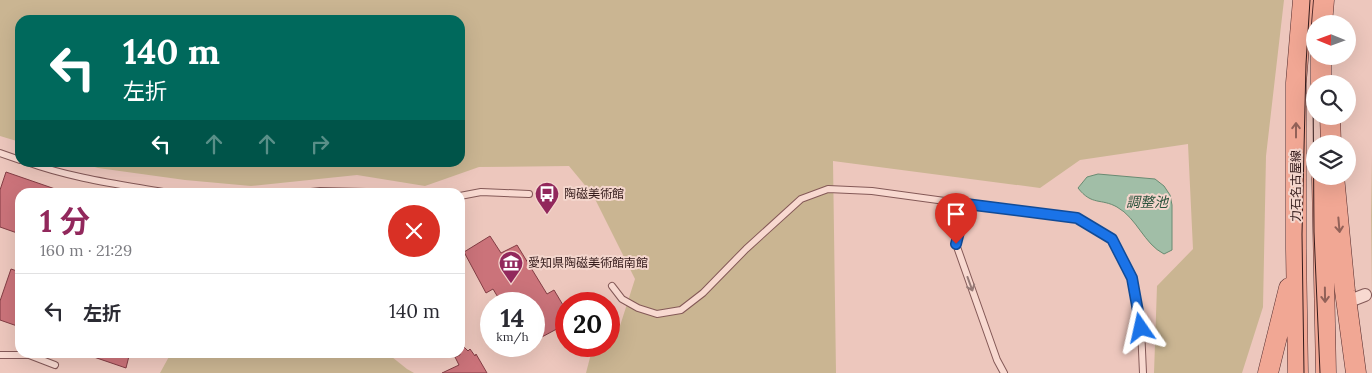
<!DOCTYPE html>
<html lang="ja">
<head>
<meta charset="utf-8">
<style>
  :root { --surface:#fff; --page:#f7f7f7; --text:#2b2b33; --muted:#7c7c81; --line:#e1e1e2; --accent:#92285c }
  body { margin:0; font-family:Lora,"Noto Sans JP",serif; background:var(--page); color:var(--text); height:100vh; display:flex; flex-direction:column; font-size:19px; white-space:nowrap }
  * { box-sizing:border-box; margin:0 }
  p { font-size:16px; color:var(--muted) }
  .icon { flex:none; width:28px; height:28px; fill:none; stroke:currentColor; stroke-width:2; stroke-linecap:round; stroke-linejoin:round }
  .map { position:relative; flex:1; overflow:hidden }
  .sheet { position:absolute; left:15px; top:188px; width:450px; height:170px; display:flex; flex-direction:column; background:var(--surface); border-radius:15px; box-shadow:0 5px 20px #0002 }
  .sheet>* { flex:none }
  .guide { position:absolute; left:15px; top:15px; width:450px; height:152px; border-radius:15px; box-shadow:0 5px 20px #0002; background:#00695c; color:#fff; overflow:hidden }
  .needle { width:32px; rotate:271deg }
  .buttons { position:absolute; left:1306px; top:15px; display:grid; gap:10px }
  .buttons a { display:grid; place-items:center; width:50px; height:50px; border-radius:50%; background:var(--surface); box-shadow:0 5px 20px #0002; font-size:25px }
  .speed { position:absolute; left:480px; top:292px; display:flex; gap:10px; font-size:25px; font-weight:700; text-align:center }
  .speed>* { display:grid; place-content:center; width:65px; height:65px; border-radius:50%; background:var(--surface); box-shadow:0 5px 20px #0002; line-height:1 }
  .speed small { font-size:12px; font-weight:400 }
  .speed .limit { border:8px solid #d22; background:#fff; color:#111 }
  .pin { position:absolute; display:grid; place-items:center; width:42px; height:42px; color:#fff; margin:-51px -21px; border-radius:50% 50% 50% 0; rotate:-45deg; box-shadow:0 0 5px #0007 }
  .pin .icon { rotate:45deg }
  .me { position:absolute; width:55px; margin:-28px; rotate:349deg; stroke-linejoin:round; filter:drop-shadow(0 0 4px #0008) }
  .turn { display:flex; align-items:center; gap:18px; height:105px; padding:0 25px; font-size:22px }
  .turn .icon { width:65px; height:65px; stroke-width:2.5 }
  .turn b { display:block; font-size:35px; line-height:42px }
  .lanes { display:flex; align-items:center; height:48px; padding:0 25px; background:#0003; justify-content:center; gap:25px; direction:ltr }
  .lanes .off { opacity:.35 }
  .round { display:grid; place-items:center; flex:none; width:52px; height:52px; border-radius:26px; background:var(--page) }
  .summary { display:flex; align-items:center; justify-content:space-between; height:85px; padding:0 25px }
  h1 { font-size:30px; font-weight:700; line-height:38px; color:var(--accent) }
  ul { padding:0; list-style:none }
  li { display:flex; align-items:center; gap:15px; height:75px; padding:0 25px; border-top:1px solid var(--line) }
  li div { flex:1 }
  li b { display:block; font-size:19px }
  li em { font-style:normal }
  .map>svg:first-child { display:block }
  .green { fill:#cab592 }
  .water { fill:#a1bea7; stroke:#698b72 }
  .building { fill:#cb737a; stroke:#833d44 }
  .lines { fill:none; stroke-linecap:round; stroke-linejoin:round }
  .service-casing { stroke:#845957; stroke-width:8 }
  .minor-casing { stroke:#845957; stroke-width:14 }
  .primary-casing { stroke:#522b2c; stroke-width:21 }
  .service { stroke:#f8d9d0; stroke-width:6 }
  .minor { stroke:#f8d9d0; stroke-width:12 }
  .primary { stroke:#f1a794; stroke-width:20 }
  .tram { stroke:#341b1b; stroke-width:1 }
  .oneway { stroke:#926158 }
  .oneway2 { stroke:#967a76 }
  .route-casing { stroke:#114b97; stroke-width:12 }
  .route { stroke:#1a73e8; stroke-width:9 }
  .labels { text-anchor:middle; stroke-width:4; stroke-linejoin:round; paint-order:stroke }
  .street-label { font-size:12px; fill:#341b1b; stroke:#f4d6cd }
  .poi-label { font-size:12px; fill:#341b1b; stroke:#f4d6cd; text-anchor:start }
  .water-label { font-size:14px; font-style:italic; fill:#2b533d; stroke:#f4d6cd }
</style>
</head>
<body>
<div class="map">
<svg width="1372" height="373" viewBox="0 0 1372 373">
  <rect width="100%" height="100%" fill="#edc7bd"/>
  <!-- green -->
  <path class="green" d="M0,0H1284L1266,156L1263,307L1242,373H1154L1157,286L1193,249L1188,144L1080,160L1040,188L833,161L836,373H586L593,346H609V335L619,329L635,279L593,195L569,166L479,167L425,186L357,175L251,186L185,180L98,168L82,163L460,162V20H20V142L0,136Z
    M1372,155V299L1371,216Z
    M171,353H387L407,369L414,373H160Z"/>
  <!-- water -->
  <path class="water" d="M1098,174L1155,179L1164,186L1170,195L1172,205V250L1164,254C1144,244 1137,218 1117,207C1101,198 1092,206 1078,188L1087,177Z"/>
  <!-- building -->
  <path class="building" d="M6,172L61,191V192H20V234L0,227V190Z
    M490,236L501,253L517,245L547,294L554,290L566,310V324L540,338L534,326V304H502L493,289L486,293L464,252Z
    M11,269L20,272V327L0,320V301Z
    M460,343L468,351L470,349L475,356L476,354L487,373H442L459,365L455,357L460,355Z
    M85,352H130L126,368L85,354Z"/>
  <g class="lines">
    <defs>
      <path id="service" d="M0,153L20,160
        M27,162C71,178 117,184 163,192
        M311,192L320,191L366,192
        M460,196L481,192L529,194
        M966,204L956,244L997,360L1004,373
        M612,286L622,299L638,308L657,314L681,310L703,293L746,249L801,199L828,189L872,191L1077,219L1112,239L1132,278L1141,328L1143,373
        M0,355H29L55,365"/>
      <path id="minor" d="M1347,302L1365,295"/>
      <path id="primary" d="M1322,24L1324,0
        M1321,84V56
        M1330,116L1331,144
        M1334,176L1345,291L1356,373
        M1322,178L1326,373
        M1268,373L1289,288
        M1298,373L1296,249V83L1303,0"/>
    </defs>
    <!-- service casing -->
    <use href="#service" class="service-casing"/>
    <!-- minor casing -->
    <use href="#minor" class="minor-casing"/>
    <!-- primary casing -->
    <use href="#primary" class="primary-casing"/>
    <!-- service -->
    <use href="#service" class="service"/>
    <!-- minor -->
    <use href="#minor" class="minor"/>
    <!-- primary -->
    <use href="#primary" class="primary"/>
    <!-- tram -->
    <path class="tram" d="M1313,88L1314,232L1320,373
      M1304,373L1302,234L1306,64L1310,0"/>
  </g>
  <!-- one-way arrows -->
  <defs><path id="oneway-shaft" d="M-6 0H5M1.5-3L5.5 0L1.5 3" fill="none" stroke-width="1.6" stroke-linecap="round" stroke-linejoin="round" transform="scale(1.25)"/></defs>
  <g class="oneway">
    <use href="#oneway-shaft" transform="translate(1296 130) rotate(-90)"/>
    <use href="#oneway-shaft" transform="translate(1339 225) rotate(85)"/>
    <use href="#oneway-shaft" transform="translate(1325 295) rotate(89)"/>
  </g>
  <use class="oneway2" href="#oneway-shaft" transform="translate(970 284) rotate(70)"/>
  <g class="lines">
    <defs>
      <path id="route" d="M956,244L966,204L1077,218L1112,239L1132,278L1141,328"/>
    </defs>
    <!-- route casing -->
    <use href="#route" class="route-casing"/>
    <!-- route -->
    <use href="#route" class="route"/>
  </g>
  <!-- icons -->
  <defs>
    <symbol id="bus-pin" viewBox="-11 -11 22 30"><path d="M0 17L-7.5 6A9.5 9.5 0 1 1 7.5 6Z" fill="#92285c" stroke="#f4d6cd"/><path d="M-5-6H5V4H4V6H2V4H-2V6H-4V4H-5ZM-3.5-4V0h7V-4ZM-3.5 1.2v1.5H-2V1.2ZM2 1.2v1.5H3.5V1.2Z" fill="#fff"/></symbol>
    <symbol id="museum-pin" viewBox="-11 -11 22 30"><path d="M0 17L-7.5 6A9.5 9.5 0 1 1 7.5 6Z" fill="#92285c" stroke="#f4d6cd"/><path d="M0-6L6-3V-2H-6V-3ZM-5-1h2V3h-2ZM-1-1h2V3h-2ZM3-1h2V3H3ZM-6 4H6V6H-6Z" fill="#fff"/></symbol>
  </defs>
  <g fill-rule="evenodd">
    <use href="#bus-pin" x="533" y="180" width="28" height="38"/>
    <use href="#museum-pin" x="497" y="249" width="28" height="38"/>
  </g>
  <g class="labels">
    <!-- street labels -->
    <g class="street-label">
      <text transform="translate(1296 186) rotate(-90)" y="4">力石名古屋線</text>
    </g>
    <!-- poi labels -->
    <g class="poi-label">
      <text x="564" y="198">陶磁美術館</text>
      <text x="528" y="267">愛知県陶磁美術館南館</text>
    </g>
    <!-- water labels -->
    <g class="water-label">
      <text x="1147" y="207">調整池</text>
    </g>
  </g>
</svg>
<div class="buttons">
<a><svg class="needle" viewBox="-14 -14 28 28"><path d="M0-13l5 13h-10z" fill="#e53935"/><path d="M0 13l5-13h-10z" fill="#7c7c81"/></svg></a>
<a><svg class="icon" aria-label="search" viewBox="0 0 24 24"><circle cx="10" cy="10" r="6"/><path d="M15 15l6 6"/></svg></a>
<a><svg class="icon" aria-label="layers" viewBox="0 0 24 24"><path d="M12 4l9 5-9 5-9-5zM3 14l9 5 9-5"/></svg></a>
</div>
<div class="speed"><div>14<small>km/h</small></div><div class="limit">20</div></div>
<div class="pin" style="left:956px;top:244px;background:#d93025"><svg class="icon" aria-label="arrive" viewBox="0 0 24 24"><path d="M6 21V4h12l-3 4 3 4H6"/></svg></div>
<svg class="me" style="left:1141px;top:328px" viewBox="-20 -20 40 40"><path d="M0-17L14 15 0 8-14 15z" fill="#1a73e8" stroke="#fff" stroke-width="4"/></svg>
<div class="guide">
<div class="turn"><svg class="icon" aria-label="left" viewBox="0 0 24 24"><path d="M17 20v-9H6M10 6l-5 5 5 5"/></svg><div><b>140 m</b>左折</div></div>
<div class="lanes"><svg class="icon" aria-label="left" viewBox="0 0 24 24"><path d="M17 20v-9H6M10 6l-5 5 5 5"/></svg><svg class="icon off" aria-label="ahead" viewBox="0 0 24 24"><path d="M12 20V5M6 11l6-6 6 6"/></svg><svg class="icon off" aria-label="ahead" viewBox="0 0 24 24"><path d="M12 20V5M6 11l6-6 6 6"/></svg><svg class="icon off" aria-label="right" viewBox="0 0 24 24"><path d="M7 20v-9h11M14 6l5 5-5 5"/></svg></div>
</div>
<section class="sheet">
<div class="summary"><div><h1>1 分</h1><p>160 m · 21:29</p></div><a class="round" style="background:#d93025;color:#fff"><svg class="icon" aria-label="close" viewBox="0 0 24 24"><path d="M6 6l12 12M18 6L6 18"/></svg></a></div>
<ul>
<li><svg class="icon" aria-label="left" viewBox="0 0 24 24"><path d="M17 20v-9H6M10 6l-5 5 5 5"/></svg><div><b>左折</b></div><em>140 m</em></li>
</ul>
</section>
</div>
</body>
</html>
